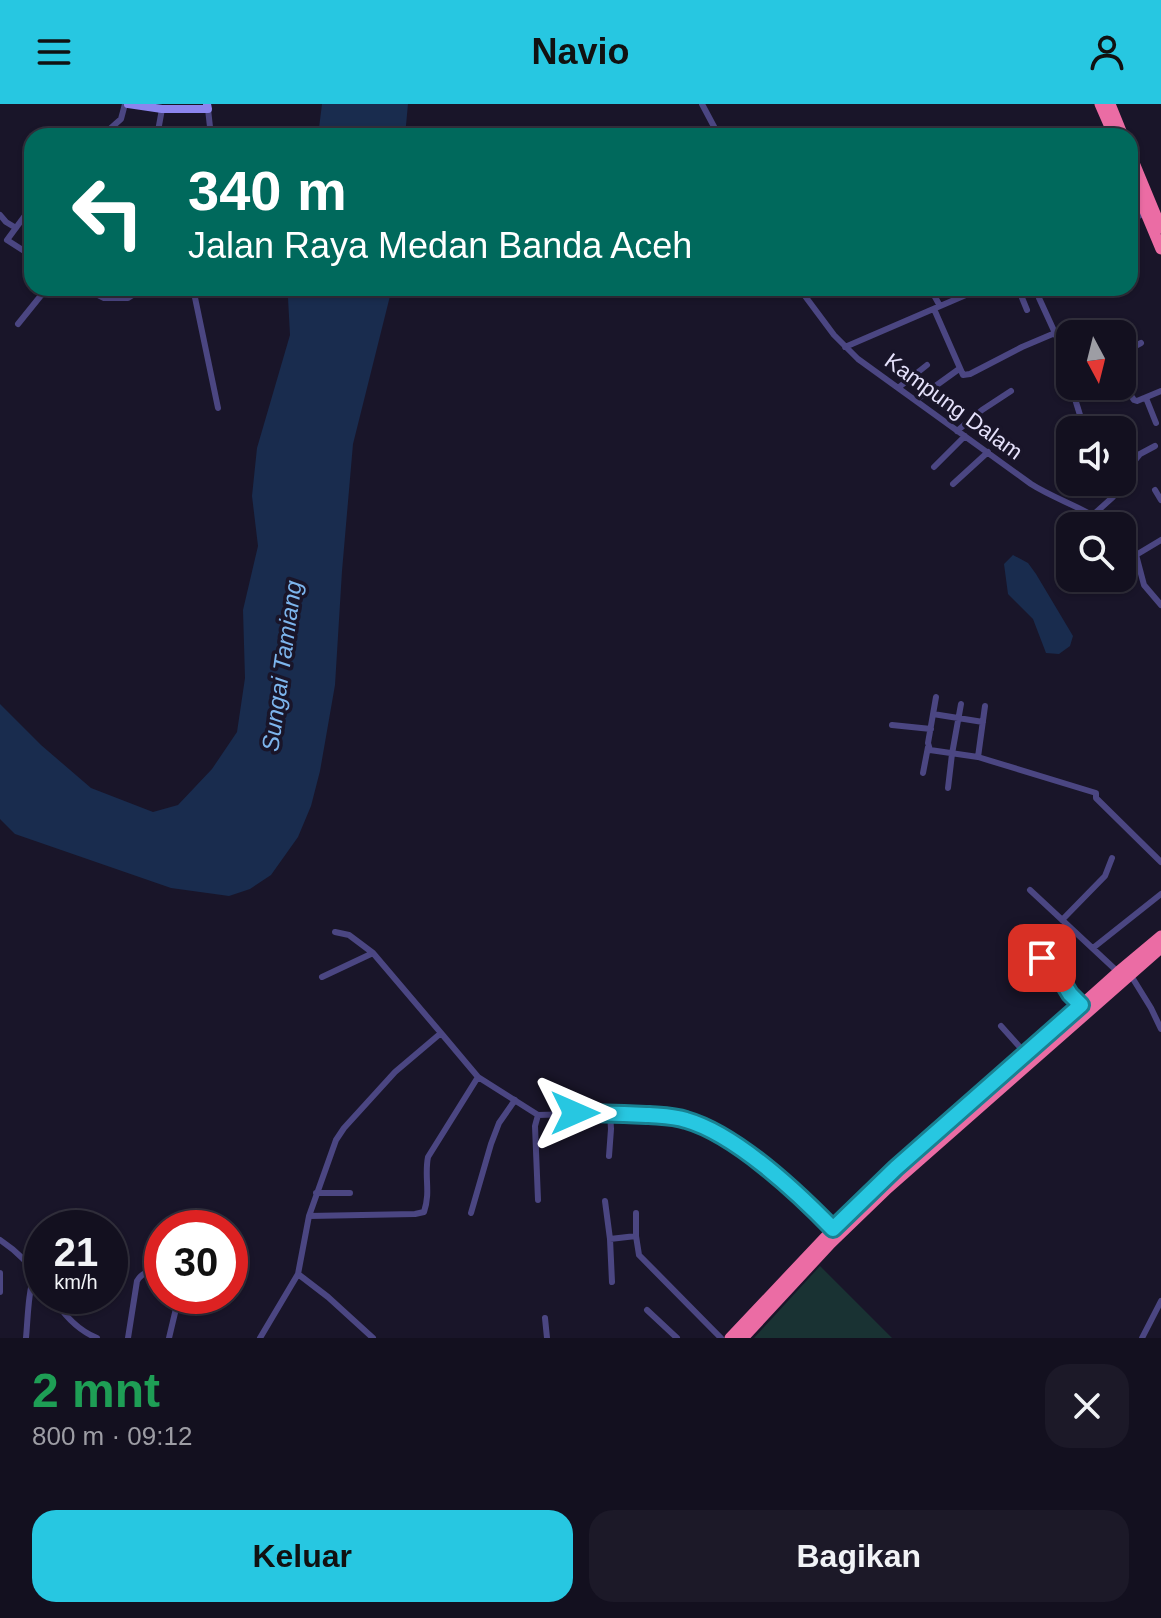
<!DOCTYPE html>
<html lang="id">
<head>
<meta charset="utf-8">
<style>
  :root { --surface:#13101f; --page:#1c1928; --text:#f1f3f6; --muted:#9d9da4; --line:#32303d; --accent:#27c7e1 }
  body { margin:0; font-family:Helvetica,sans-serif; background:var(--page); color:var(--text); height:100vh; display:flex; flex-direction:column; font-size:30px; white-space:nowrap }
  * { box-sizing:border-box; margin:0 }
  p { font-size:26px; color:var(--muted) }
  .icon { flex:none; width:44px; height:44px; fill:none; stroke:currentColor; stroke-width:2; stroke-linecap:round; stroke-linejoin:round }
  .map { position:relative; height:1234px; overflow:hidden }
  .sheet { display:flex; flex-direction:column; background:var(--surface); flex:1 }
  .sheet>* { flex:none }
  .guide { position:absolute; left:24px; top:24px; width:1114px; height:168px; border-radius:24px; box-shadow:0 2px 6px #0004,0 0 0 2px var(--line); background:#00695c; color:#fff; overflow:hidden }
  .needle { width:52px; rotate:173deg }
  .controls { position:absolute; left:1056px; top:216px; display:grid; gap:16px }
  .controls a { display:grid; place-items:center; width:80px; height:80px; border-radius:16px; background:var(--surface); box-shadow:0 2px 6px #0004,0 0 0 2px var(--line); font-size:40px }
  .speed { position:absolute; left:24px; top:1106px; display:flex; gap:16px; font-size:40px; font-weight:700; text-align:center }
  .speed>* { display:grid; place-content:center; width:104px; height:104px; border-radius:50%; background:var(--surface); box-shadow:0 2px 6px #0004,0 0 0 2px var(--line); line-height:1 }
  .speed small { font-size:20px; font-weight:400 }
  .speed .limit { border:12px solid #d22; background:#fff; color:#111 }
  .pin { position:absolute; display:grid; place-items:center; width:68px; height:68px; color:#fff; margin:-34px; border-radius:16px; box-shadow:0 4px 12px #0006 }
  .me { position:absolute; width:88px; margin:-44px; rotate:90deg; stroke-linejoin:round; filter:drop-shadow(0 0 6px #0008) }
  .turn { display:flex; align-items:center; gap:28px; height:168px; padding:0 32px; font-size:36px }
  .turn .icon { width:104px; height:104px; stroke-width:2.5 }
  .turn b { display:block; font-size:56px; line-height:68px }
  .round { display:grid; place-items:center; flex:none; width:84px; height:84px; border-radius:24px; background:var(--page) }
  .headline { display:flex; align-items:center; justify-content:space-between; height:136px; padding:0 32px }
  h1 { font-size:48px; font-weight:800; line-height:60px; color:#1e9e55 }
  .action { display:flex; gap:16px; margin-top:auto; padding:16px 32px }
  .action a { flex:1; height:92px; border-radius:24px; background:var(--accent); color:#111; font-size:32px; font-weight:800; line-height:92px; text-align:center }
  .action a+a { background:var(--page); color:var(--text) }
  header { display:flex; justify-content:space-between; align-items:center; height:104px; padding:0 32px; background:var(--accent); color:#111; font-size:36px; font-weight:800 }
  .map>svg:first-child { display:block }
  .green { fill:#193233 }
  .water { fill:#192c4e }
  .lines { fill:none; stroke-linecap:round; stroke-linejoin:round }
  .street { stroke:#4b4682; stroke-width:6 }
  .secondary { stroke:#8c85ee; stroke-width:8 }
  .highway { stroke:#eb6ca4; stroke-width:11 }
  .route-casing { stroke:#198192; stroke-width:20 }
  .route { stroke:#27c7e1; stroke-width:14 }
  .labels { text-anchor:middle; stroke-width:7; stroke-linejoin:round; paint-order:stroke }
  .street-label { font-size:22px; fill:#e5e1fb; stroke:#191529 }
  .water-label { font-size:24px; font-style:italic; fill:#7db5ed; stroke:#191529 }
</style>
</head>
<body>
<header><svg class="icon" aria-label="menu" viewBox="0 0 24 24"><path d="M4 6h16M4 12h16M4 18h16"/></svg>Navio<svg class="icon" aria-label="person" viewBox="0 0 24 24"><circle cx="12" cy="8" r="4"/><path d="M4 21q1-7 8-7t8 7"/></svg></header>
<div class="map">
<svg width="1161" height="1234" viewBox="0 0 1161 1234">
  <rect width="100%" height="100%" fill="#191529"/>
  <!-- green -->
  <path class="green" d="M820,1162L892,1234H754Z"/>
  <!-- water -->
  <path class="water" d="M322,0H408L405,32H318Z
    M293,184H392L353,340L342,467L335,581L320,667L311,702L298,733L271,771L250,785L229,792L171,784L15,730L0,715V600L41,641L91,684L153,708L178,701L212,665L237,628L245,574L243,506L258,442L252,392L257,344L290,231L288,194Z
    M1013,451L1028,459L1036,470L1073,532L1070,542L1059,550L1046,549L1033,515L1008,490L1004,460Z"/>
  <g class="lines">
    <!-- street -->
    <path class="street" d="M702,0L719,32
      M208,5L211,32
      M102,32L121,15L125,0
      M142,32L145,26L158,27L162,5
      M704,32L717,28
      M32,102L7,136L32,152
      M0,111L6,118L16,124
      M1130,117L1146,108
      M193,184L218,304
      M799,184L834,231L858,255L1031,380C1056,396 1086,404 1109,422
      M930,184L940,202
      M1018,184L1027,206
      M1040,184L1041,188L1039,194L1055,229
      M94,186L98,191L104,194H128L139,187L154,184
      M934,205L963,271L970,270L1022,243L1055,229L1070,265
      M18,220L47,184
      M845,243L982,184
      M1122,249L1141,239
      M1071,282L1080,311L1095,326
      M898,284L927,261
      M1109,294L1127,286L1134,296L1137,297L1161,287
      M1146,294L1156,319
      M916,296L959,265
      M957,327L982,306L1011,287
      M934,363L965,332
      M1122,372L1140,350L1155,342
      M953,380L988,348
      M1155,386L1161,396
      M1093,411L1113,393L1116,378
      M1122,433L1135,447L1144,481L1161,501
      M1136,451L1161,436
      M1069,484L1079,474
      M936,593L928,639L930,646L978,653L1096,689V694L1161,758
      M933,610L983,618
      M892,621L931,625
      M978,653L985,602
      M923,669L928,643
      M948,684L952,650L961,600
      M1030,786L1118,868
      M1062,816L1105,772L1112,754
      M335,828L349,831L373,849L441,929
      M1093,844L1161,790
      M1042,854L1059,872L1070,890L1081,901
      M1130,870L1151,904L1161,925
      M322,873L373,849
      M1001,922L1026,950
      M538,1011L535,1022L538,1096
      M609,1052L611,1025L610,1009
      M316,1089H350
      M605,1097L610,1135L612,1178
      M471,1109L491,1040L499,1019L515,996
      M636,1109V1132L639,1151L721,1234
      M309,1112L415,1110L424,1108C431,1087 424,1073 428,1053L478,973
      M610,1135L636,1132
      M0,1136C18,1148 29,1160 42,1177
      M0,1169V1188
      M298,1170L328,1193L373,1234
      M52,1192C63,1210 77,1226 97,1234
      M647,1206L677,1234
      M545,1214L547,1234
      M26,1234C28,1212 28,1189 35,1168
      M128,1234L137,1177C143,1167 151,1167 162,1167
      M169,1234L179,1192
      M260,1234L298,1170L309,1112L336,1036L344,1024L395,968L441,929L478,973L538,1011L610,1009L672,1013L703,1022L723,1033L757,1057L812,1104L833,1125
      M1142,1234L1161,1197"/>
    <!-- secondary -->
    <path class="secondary" d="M128,0L162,5H208L207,0"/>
    <!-- highway -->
    <path class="highway" d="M1100,0L1114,32
      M1110,0L1123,32
      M1130,49L1161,124
      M1130,71L1161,145
      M730,1234L833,1125L896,1064L954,1015L1118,868L1161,832
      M743,1234L831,1139L888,1084L1161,844"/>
  </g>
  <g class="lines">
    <defs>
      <path id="route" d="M575,1009C600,1009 624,1010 649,1011C661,1012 674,1012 686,1016C735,1030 797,1088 833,1125L896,1064L1081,901L1070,890L1059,872L1042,854"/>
    </defs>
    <!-- route casing -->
    <use href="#route" class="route-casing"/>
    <!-- route -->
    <use href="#route" class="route"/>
  </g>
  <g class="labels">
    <!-- street labels -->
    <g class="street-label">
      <text transform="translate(954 302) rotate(36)" y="8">Kampung Dalam</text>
    </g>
    <!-- water labels -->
    <g class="water-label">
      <text transform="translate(282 562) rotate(-82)" y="8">Sungai Tamiang</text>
    </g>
  </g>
</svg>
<div class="controls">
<a><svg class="needle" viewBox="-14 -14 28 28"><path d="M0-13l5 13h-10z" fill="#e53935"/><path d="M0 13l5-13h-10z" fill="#9d9da4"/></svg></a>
<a><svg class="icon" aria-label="sound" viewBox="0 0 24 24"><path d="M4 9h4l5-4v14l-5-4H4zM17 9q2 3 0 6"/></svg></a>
<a><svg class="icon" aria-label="search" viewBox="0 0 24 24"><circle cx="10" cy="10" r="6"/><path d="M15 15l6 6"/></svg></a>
</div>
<div class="speed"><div>21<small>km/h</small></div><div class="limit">30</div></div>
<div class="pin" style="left:1042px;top:854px;background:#d93025"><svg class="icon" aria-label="arrive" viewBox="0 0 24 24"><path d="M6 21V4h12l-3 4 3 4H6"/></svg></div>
<svg class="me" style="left:575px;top:1009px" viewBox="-20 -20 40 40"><path d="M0-17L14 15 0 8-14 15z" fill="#27c7e1" stroke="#fff" stroke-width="4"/></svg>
<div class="guide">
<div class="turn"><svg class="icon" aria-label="left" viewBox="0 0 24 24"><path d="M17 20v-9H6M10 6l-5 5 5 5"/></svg><div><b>340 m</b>Jalan Raya Medan Banda Aceh</div></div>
</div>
</div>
<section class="sheet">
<div class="headline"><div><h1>2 mnt</h1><p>800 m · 09:12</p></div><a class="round"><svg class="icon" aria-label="close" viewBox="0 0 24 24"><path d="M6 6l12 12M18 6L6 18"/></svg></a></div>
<div class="action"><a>Keluar</a><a>Bagikan</a></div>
</section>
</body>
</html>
